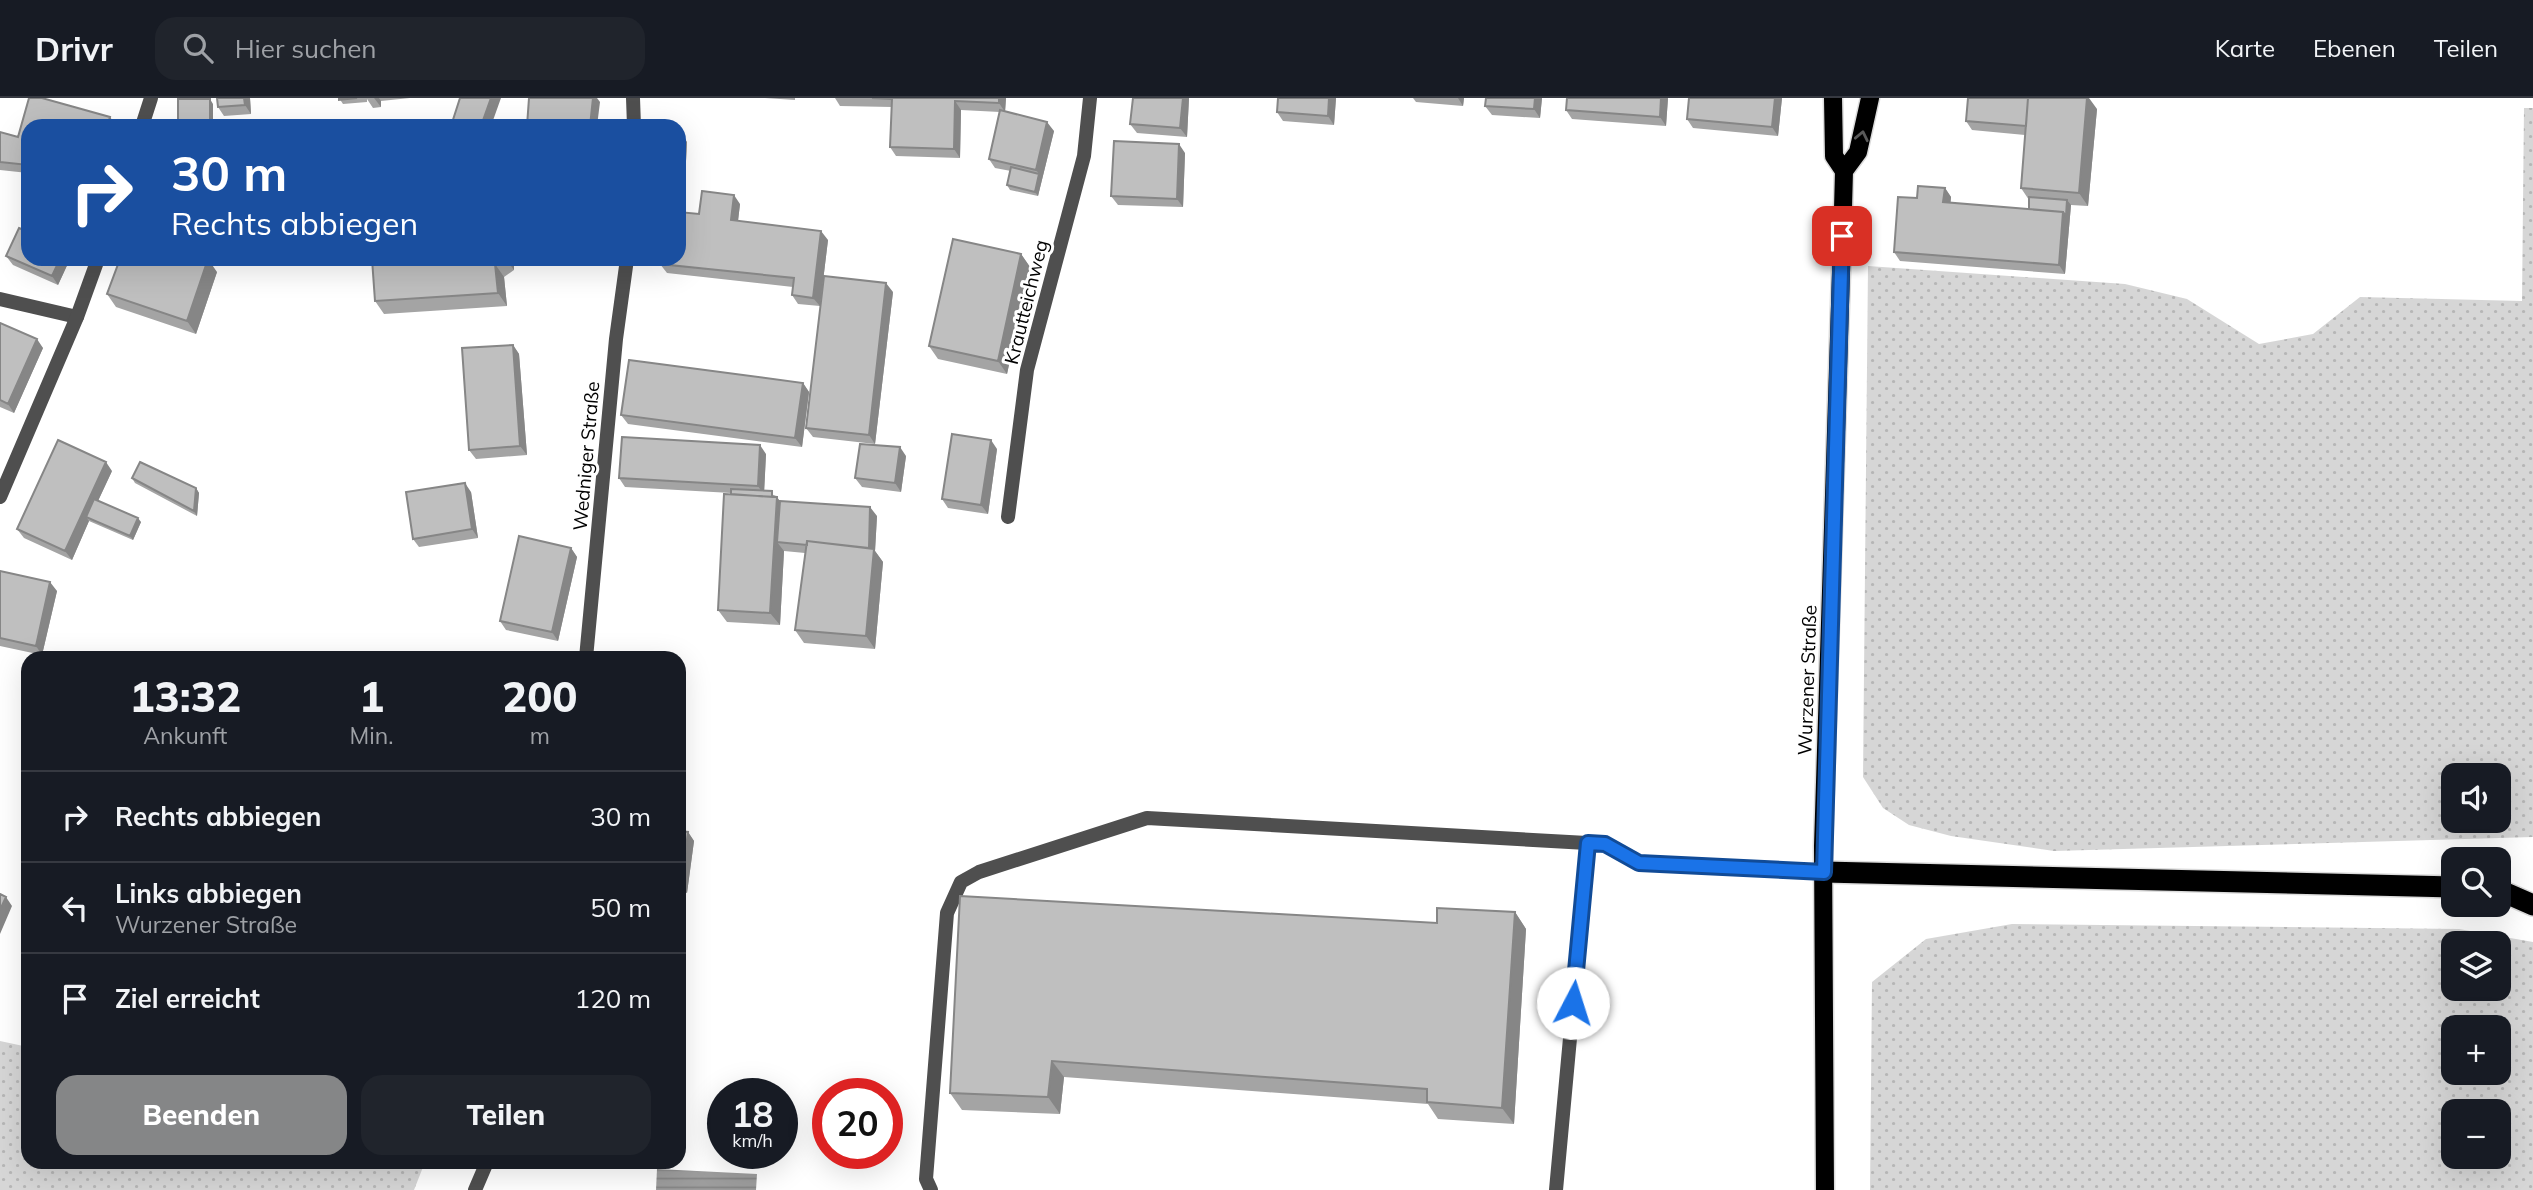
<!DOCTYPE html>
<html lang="de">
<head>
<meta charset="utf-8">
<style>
  :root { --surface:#171b24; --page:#20242c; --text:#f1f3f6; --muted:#9ea1a6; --line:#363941; --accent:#858687 }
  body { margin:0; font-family:Mulish,sans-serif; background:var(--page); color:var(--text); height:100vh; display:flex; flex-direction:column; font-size:26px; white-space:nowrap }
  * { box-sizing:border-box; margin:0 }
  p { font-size:23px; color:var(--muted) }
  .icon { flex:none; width:38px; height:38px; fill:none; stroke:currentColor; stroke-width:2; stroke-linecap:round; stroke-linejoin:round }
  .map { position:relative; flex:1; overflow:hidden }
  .sheet { position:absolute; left:21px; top:553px; width:665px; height:518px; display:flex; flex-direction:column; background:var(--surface); border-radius:21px; box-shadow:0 7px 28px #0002 }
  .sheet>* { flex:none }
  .hud { position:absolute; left:21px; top:21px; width:665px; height:147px; border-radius:21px; box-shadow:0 7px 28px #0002; background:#1a4fa0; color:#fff; overflow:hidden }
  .controls { position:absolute; left:2441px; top:665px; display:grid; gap:14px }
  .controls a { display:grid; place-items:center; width:70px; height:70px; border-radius:14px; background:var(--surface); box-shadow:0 7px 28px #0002; font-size:35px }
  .speed { position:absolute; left:707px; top:980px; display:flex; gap:14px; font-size:35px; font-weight:700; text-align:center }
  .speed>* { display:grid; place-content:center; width:91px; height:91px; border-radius:50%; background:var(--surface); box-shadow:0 7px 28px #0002; line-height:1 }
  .speed small { font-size:18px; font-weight:400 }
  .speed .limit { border:10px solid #d22; background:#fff; color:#111 }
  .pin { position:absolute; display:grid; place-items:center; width:60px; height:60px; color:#fff; margin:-30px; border-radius:14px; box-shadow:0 4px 10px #0006 }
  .me { position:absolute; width:77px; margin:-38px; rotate:5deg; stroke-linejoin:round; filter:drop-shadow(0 0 5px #0008) }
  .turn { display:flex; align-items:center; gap:24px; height:147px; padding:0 35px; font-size:32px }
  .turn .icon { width:91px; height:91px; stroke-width:2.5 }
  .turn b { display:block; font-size:49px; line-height:60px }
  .eta { display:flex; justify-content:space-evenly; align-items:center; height:119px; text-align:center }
  .eta b { font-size:42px; font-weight:800; line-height:49px }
  .primary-button { display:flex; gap:14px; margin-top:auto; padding:14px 35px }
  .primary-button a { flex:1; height:80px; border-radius:21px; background:var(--accent); color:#fff; font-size:28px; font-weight:800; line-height:80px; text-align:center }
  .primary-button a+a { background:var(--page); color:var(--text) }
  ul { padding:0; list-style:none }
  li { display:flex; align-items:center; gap:21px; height:91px; padding:0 35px; border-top:2px solid var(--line) }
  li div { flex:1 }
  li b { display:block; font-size:26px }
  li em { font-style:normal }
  header { display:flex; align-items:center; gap:42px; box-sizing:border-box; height:98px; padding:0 35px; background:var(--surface); border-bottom:2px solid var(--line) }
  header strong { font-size:33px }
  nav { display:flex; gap:38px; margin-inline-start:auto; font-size:24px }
  .search { width:490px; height:63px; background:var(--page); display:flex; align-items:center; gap:18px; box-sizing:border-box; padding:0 24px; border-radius:21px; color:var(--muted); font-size:26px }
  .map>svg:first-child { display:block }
  .grass { fill:url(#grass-dots); fill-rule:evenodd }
  .water { fill:url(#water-rules) }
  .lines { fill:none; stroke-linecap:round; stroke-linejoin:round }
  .primary-casing { stroke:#dbdbdb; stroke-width:21 }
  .highway-casing { stroke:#dbdbdb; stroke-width:24 }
  .lane { stroke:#4f4f4f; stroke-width:14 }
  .street { stroke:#4f4f4f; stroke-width:14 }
  .primary { stroke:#000; stroke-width:18 }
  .highway { stroke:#000; stroke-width:21 }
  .wall { fill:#a4a4a4 }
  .shaded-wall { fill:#868686 }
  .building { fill:#bfbfbf; stroke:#868686; stroke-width:2 }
  .oneway { stroke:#595959 }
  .route-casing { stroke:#114b97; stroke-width:18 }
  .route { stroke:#1a73e8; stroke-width:12 }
  .labels { text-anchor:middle; stroke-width:6; stroke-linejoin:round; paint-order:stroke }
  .street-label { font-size:19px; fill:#000; stroke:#fff }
</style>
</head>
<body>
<header>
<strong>Drivr</strong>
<div class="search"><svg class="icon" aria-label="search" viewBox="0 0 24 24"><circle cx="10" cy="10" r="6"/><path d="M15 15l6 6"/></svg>Hier suchen</div>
<nav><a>Karte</a><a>Ebenen</a><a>Teilen</a></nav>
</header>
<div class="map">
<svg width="2533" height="1092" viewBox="0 0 2533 1092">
  <defs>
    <pattern id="grass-dots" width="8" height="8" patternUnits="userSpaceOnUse" patternTransform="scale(1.75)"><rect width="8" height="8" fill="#d6d6d6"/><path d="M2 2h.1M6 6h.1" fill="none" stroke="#b6b6b6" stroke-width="1.8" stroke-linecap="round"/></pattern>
    <pattern id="water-rules" width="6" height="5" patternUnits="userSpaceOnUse" patternTransform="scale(1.75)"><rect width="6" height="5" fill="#9d9d9d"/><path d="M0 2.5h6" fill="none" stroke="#858585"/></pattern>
  </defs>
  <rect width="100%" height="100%" fill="#fff"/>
  <!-- grass -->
  <path class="grass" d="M2524,10H2533V739L2054,753L1951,738L1909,727L1883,710L1863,679L1868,168L2125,186L2187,201L2259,246L2313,236L2360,199L2522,203ZM2454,677H2499V723H2454Z
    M2012,826L2459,831L2533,844V1092H1870L1872,884L1926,841ZM2454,845H2499V891H2454ZM2454,929H2499V975H2454ZM2454,1013H2499V1059H2454Z
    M0,943L28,949V1064H425L414,1092H0Z"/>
  <!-- water -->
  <path class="water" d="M657,1071L757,1076L756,1092H656Z"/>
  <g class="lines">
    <defs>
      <path id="primary" d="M1833,0L1834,58L1844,73
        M1825,1092L1823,748L1843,111L1844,73L1858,54L1870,0"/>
      <path id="highway" d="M1824,774L2454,789
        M2499,792L2533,807"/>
    </defs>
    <!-- primary casing -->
    <use href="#primary" class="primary-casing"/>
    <!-- highway casing -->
    <use href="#highway" class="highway-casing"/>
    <!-- lane -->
    <path class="lane" d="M0,201L77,219
      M931,1092L926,1081L947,815L961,784L979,774L1147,720L1605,746L1639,765L1824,774
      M1556,1092L1588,745"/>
    <!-- street -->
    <path class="street" d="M633,0L634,28
      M142,28L151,0
      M0,399L77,219L98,161
      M1008,419L1027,272L1084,58L1090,0
      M586,560L616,241L627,161
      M475,1092L487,1064"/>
    <!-- primary -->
    <use href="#primary" class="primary"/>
    <!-- highway -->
    <use href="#highway" class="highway"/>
  </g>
  <!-- wall -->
  <path class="wall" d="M29,0H42L110,19L116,28H28V75L0,72V34L18,39Z
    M217,0H250L251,16L224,18L218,9Z
    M339,0H410L381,3V9L373,10L367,1V4L343,6Z
    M765,0H795V2Z
    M835,0H1006L1005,14L1054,33L1038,98L1010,92L1007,87L1011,73L995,70L989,61L1000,14L961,12L960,60L896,58L890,49L892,9L840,8Z
    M1189,0L1187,39L1137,35L1130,26Z
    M1278,0H1336L1334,27L1283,23L1277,14Z
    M1413,0H1464L1463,8L1416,4Z
    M1542,0L1540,20L1492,17L1485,8Z
    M1567,0H1668L1666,28L1572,21L1566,12Z
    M1782,0L1778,38L1693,30L1687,21Z
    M2097,11L2088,108L2071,107L2065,176L1900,163L1894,154L1917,100L1945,90L1951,99L1950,105L2029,111V102L2021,90L2025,37L1972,32L1966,23Z
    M679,39L687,44L686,63H679Z
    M1185,55L1183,109L1118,107L1111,98Z
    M740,106L738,123L828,142L820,208L798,206L792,197L793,189L667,175L660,166L699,116Z
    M1021,156L1030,169L1007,276L938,261L929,248Z
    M6,158L70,161L58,187L13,167Z
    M372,161H514V172L504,179L507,208L384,216L375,203Z
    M217,174L196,236L116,209L107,196Z
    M893,194L875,346L813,339L806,330Z
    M0,225L43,250L14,315L0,309Z
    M513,247L519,256L527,357L476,361L469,352Z
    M803,285L809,294L802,349L628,326L621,317Z
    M997,351L988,416L948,410L942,401Z
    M766,356L764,393L776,398L775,399L780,403L877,418L875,453L883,464L875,551L804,545L795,532L805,455L784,453L780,527L727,524L718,512L731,395L625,389L619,380Z
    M906,358L901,394L862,389L855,380Z
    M112,373L98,403L141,424L133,442L89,423L72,462L24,440L17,431Z
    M132,380L196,390L199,395L197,418L135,385Z
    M471,394L478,440L419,449L413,441Z
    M571,450L577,459L558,543L506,532L500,523Z
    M0,473L57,493L42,557L0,548Z
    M679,733L688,734L694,743L687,795L679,794Z
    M1515,814L1526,831L1514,1026L1438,1021L1428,1006L1064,979L1060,1016L962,1012L950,995L1437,825Z"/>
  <!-- shaded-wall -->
  <path class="shaded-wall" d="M244,0H250L251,16L245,7Z
    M374,0H379L381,3V9Z
    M491,0H501L491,28H481Z
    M593,0H597L600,4L597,28H590Z
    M999,0H1006L1005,14L999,5Z
    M1183,0H1189L1187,39L1180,30Z
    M1329,0H1336L1334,27L1328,18Z
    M1458,0H1464L1463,8Z
    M1535,0H1542L1540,20L1534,11Z
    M1661,0H1668L1666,28L1660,19Z
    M1775,0H1782L1778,38L1772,29Z
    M2087,0H2089L2097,11L2088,108L2079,95Z
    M210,1L213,6V28H210Z
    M955,3L961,12L960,60L954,51Z
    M110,19L116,28H107Z
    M1047,24L1054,33L1038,98L1035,94L1039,76L1036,72Z
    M684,39L687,44L686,63L683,59Z
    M1179,46L1185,55L1183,109L1177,101Z
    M1945,90L1951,99L1950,113L1943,104Z
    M734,97L740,106L737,131L731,122Z
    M2067,102L2071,107L2065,176L2059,167L2063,114Z
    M821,133L828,142L820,208L813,200Z
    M1021,156L1030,169L1007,276L998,263Z
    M60,161H70L58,187L52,178Z
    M208,161L217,174L196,236L187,223Z
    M506,161H514V172Z
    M495,166L504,179L507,208L498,195Z
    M886,185L893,194L875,346L869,337Z
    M37,241L43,250L14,315L8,306Z
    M513,247L519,256L527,357L520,348Z
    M803,285L809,294L802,349L795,340Z
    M991,342L997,351L988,416L981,407Z
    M760,347L766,356L764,397L758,388Z
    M900,349L906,358L901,394L895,385Z
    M106,364L112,373L90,420L86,419L89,423L72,462L65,453Z
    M465,385L471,394L478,440L472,431Z
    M196,390L199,395L197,418L194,413Z
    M777,399L786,412L777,444L784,453L780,527L770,515Z
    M870,409L877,418L875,453L883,464L875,551L866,538Z
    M138,420L141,424L133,442L130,438Z
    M571,450L577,459L558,543L552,534Z
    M50,484L57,493L42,557L36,548Z
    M688,734L694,743L687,795L681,786Z
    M6,799L12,808L0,836V812Z
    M1515,814L1526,831L1514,1026L1502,1010Z
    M1052,963L1064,979L1060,1016L1048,999Z"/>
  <!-- building -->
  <path class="building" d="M29,0H42L110,19L107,28H28V67L0,64V34L18,39Z
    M217,0H244L245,7L218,9Z
    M339,0H357L339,2Z
    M460,0H491L481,28H451Z
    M529,0H593L590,28H527Z
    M872,0H999V5L955,3L954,51L890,49L892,1Z
    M1133,0H1183L1180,30L1130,26Z
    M1278,0H1329L1328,18L1277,14Z
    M1486,0H1535L1534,11L1485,8Z
    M1567,0H1661L1660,19L1566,12Z
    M1689,0H1775L1772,29L1687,21Z
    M1968,0H2028L2026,28L1966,23Z
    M2028,0H2087L2079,95L2021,90Z
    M178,1H210V26H178Z
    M1000,12L1047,24L1036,72L989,61Z
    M174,26L238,27V28H174Z
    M679,39H684L683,59H679Z
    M1114,43L1179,46L1177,101L1111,98Z
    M1011,69L1039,76L1035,94L1007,87Z
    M1918,88L1945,90L1943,104L2063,114L2059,167L1894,154L1898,99L1917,100Z
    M702,93L734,97L731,122L821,133L813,200L792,197L794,180L660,166L661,161H679V114L699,116Z
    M2029,99L2067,102L2066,118L2063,114L2029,111Z
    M19,130L28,134V161H60L52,178L6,158Z
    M953,141L1021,156L998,263L929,248Z
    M120,161H208L187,223L107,196Z
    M372,161H502L495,166L498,195L375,203Z
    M824,178L886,185L869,337L806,330Z
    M0,225L37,241L8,306L0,302Z
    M513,247L520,348L469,352L462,250Z
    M629,262L803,285L795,340L621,317Z
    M952,336L991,342L981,407L942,401Z
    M622,339L760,347L758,388L619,380Z
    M58,342L106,364L65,453L17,431Z
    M860,346L900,349L895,385L855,380Z
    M140,364L196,390L194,413L132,380Z
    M465,385L472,431L413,441L406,394Z
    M731,391L772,393V399L731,396Z
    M724,396L777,399L770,515L718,512Z
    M94,401L138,420L130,438L86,419Z
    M780,403L870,409L869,450L807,443V447L777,444Z
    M519,438L571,450L552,534L500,523Z
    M807,443L874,451L866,538L795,532Z
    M0,473L50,484L36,548L0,540Z
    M679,733L688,734L681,786H679Z
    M0,796L6,799L0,812Z
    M960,798L1437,825V810L1515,814L1502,1010L1427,1004V991L1052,963L1048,999L950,995Z"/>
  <!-- one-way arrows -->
  <defs><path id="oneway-chevron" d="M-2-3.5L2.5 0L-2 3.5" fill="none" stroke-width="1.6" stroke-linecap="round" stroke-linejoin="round" transform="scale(1.75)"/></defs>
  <use class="oneway" href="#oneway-chevron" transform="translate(1862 38) rotate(-78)"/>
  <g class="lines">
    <defs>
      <path id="route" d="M1573,905L1588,745L1605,746L1639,765L1824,774L1842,138"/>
    </defs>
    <!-- route casing -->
    <use href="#route" class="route-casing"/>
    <!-- route -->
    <use href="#route" class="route"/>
  </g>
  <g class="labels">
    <!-- street labels -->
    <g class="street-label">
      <text transform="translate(1026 204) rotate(-76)" y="7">Krautteichweg</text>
      <text transform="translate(586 358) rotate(-85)" y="7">Wedniger Straße</text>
      <text transform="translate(1807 582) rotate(-88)" y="7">Wurzener Straße</text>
    </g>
  </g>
</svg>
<div class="controls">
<a><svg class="icon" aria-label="sound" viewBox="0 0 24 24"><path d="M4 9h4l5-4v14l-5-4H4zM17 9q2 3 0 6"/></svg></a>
<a><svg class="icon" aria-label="search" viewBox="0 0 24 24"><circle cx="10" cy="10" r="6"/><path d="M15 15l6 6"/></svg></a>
<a><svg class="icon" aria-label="layers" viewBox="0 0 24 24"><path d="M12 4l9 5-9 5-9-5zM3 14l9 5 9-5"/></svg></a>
<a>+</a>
<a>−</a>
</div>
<div class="speed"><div>18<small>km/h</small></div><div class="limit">20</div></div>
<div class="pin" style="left:1842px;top:138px;background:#d93025"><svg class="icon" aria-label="arrive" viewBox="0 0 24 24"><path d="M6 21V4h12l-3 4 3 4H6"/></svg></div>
<svg class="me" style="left:1573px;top:905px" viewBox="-20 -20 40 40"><circle r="19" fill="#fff"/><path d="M0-13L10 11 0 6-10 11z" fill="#1a73e8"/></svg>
<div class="hud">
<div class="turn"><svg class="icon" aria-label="right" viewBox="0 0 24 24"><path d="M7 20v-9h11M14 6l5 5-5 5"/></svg><div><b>30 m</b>Rechts abbiegen</div></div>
</div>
<section class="sheet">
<div class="eta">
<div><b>13:32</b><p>Ankunft</p></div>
<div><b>1</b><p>Min.</p></div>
<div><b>200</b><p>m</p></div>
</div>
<ul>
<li><svg class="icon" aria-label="right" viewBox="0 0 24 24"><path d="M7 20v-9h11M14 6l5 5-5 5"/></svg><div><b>Rechts abbiegen</b></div><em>30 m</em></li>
<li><svg class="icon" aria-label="left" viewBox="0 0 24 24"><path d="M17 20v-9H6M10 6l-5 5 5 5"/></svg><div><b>Links abbiegen</b><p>Wurzener Straße</p></div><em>50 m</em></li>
<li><svg class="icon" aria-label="arrive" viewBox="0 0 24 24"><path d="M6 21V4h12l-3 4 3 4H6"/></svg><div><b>Ziel erreicht</b></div><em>120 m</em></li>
</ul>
<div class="primary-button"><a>Beenden</a><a>Teilen</a></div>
</section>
</div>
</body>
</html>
